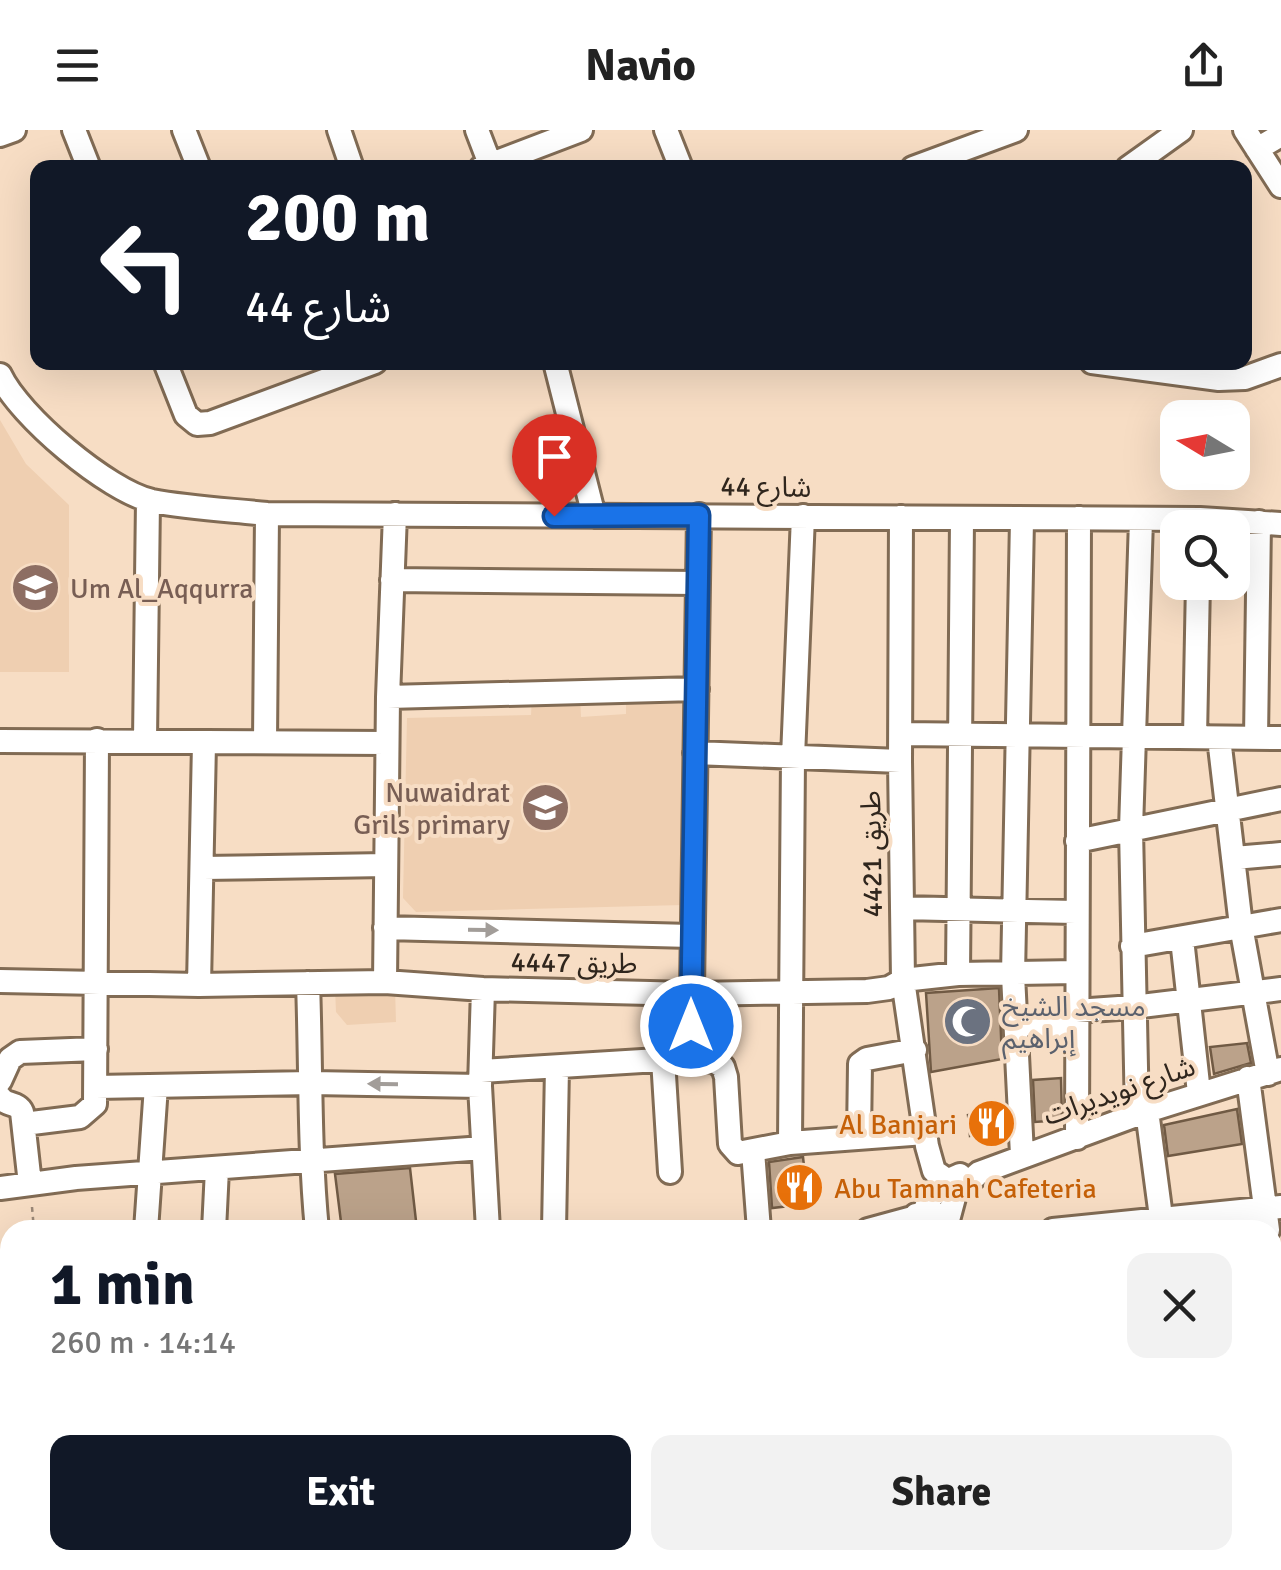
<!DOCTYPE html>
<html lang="en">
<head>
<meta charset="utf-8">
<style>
  :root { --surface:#fff; --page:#f2f2f2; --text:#222; --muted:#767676; --accent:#111827 }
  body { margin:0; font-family:Signika,"Noto Sans Arabic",sans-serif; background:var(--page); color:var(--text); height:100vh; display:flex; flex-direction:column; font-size:38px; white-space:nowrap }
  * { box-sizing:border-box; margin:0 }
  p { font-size:32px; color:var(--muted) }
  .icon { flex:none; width:55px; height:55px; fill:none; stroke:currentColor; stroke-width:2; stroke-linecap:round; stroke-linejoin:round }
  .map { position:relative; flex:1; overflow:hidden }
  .side { position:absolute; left:0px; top:1090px; width:1282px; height:350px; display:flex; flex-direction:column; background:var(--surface); border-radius:30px 30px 0 0; box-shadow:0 10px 40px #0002 }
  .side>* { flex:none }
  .top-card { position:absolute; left:30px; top:30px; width:1222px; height:210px; border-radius:20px; box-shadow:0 10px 40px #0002; background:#111827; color:#fff; overflow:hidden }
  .needle { width:65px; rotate:280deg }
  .buttons { position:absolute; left:1160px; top:270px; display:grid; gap:20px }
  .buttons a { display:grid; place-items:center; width:90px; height:90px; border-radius:20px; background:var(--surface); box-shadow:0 10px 40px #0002; font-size:50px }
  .pin { position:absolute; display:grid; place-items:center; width:85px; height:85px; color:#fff; margin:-102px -42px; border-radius:50% 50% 50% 0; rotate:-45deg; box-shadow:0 0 10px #0007 }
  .pin .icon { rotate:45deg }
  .me { position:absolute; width:110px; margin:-55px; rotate:0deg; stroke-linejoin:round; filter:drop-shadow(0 0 8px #0008) }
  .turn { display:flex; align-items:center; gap:35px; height:210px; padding:0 50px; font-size:45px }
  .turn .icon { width:130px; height:130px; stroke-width:2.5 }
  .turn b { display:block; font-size:70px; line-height:85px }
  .round { display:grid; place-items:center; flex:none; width:105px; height:105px; border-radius:20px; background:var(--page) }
  .head { display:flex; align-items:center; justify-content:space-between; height:170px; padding:0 50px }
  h1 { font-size:60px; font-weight:700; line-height:75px; color:var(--accent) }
  .action { display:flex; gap:20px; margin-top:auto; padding:20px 50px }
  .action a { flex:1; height:115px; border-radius:20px; background:var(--accent); color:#fff; font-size:40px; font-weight:700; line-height:115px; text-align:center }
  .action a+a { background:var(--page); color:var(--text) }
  header { display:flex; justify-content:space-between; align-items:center; height:130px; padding:0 50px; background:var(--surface); font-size:45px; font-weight:700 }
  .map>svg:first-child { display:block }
  .built { fill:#efcfb1 }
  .building { fill:#bba28a; stroke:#705a44; stroke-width:2.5 }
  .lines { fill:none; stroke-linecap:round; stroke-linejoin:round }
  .minor-casing { stroke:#816b54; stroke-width:28 }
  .path { stroke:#9b8877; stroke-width:2.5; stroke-dasharray:5 5; stroke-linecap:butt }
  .minor { stroke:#fff; stroke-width:22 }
  .oneway { fill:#a29d99 }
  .route-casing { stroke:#114b97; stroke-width:25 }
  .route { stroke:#1a73e8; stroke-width:18 }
  .labels { text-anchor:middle; stroke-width:8; stroke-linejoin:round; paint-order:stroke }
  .street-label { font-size:28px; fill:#30261d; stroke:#f7ddc4 }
  .education-label { font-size:28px; fill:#785e54; stroke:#f7ddc4; text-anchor:start }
  .worship-label { font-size:28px; fill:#5b616d; stroke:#f7ddc4; text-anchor:start }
  .food-label { font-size:28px; fill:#c56008; stroke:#f7ddc4; text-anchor:end }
</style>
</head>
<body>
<header><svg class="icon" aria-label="menu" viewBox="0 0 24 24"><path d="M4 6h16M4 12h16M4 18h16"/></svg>Navio<svg class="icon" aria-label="share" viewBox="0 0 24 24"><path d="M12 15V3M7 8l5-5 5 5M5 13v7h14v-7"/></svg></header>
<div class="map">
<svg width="1281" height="1440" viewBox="0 0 1281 1440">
  <rect width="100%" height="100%" fill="#f7ddc4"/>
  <!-- built -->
  <path class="built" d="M0,290L26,334L69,375V542H0Z
    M580,565L581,587L626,584V567L671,565L687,579L683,775L416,782L403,768L407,588L531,585L532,566Z
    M335,858H395L396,892L347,895L336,882Z"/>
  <!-- building -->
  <path class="building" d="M999,858L1002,929L931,942L926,863Z
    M1247,913L1251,933L1214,944L1210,917Z
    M1061,948L1062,990L1035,992L1033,950Z
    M1237,979L1242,1014L1168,1026L1164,995Z
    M1005,980L1006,996L970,1006L968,985Z
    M803,1027L808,1074L772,1078L769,1032Z
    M410,1038L416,1091L342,1100L335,1044Z"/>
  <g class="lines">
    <defs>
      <path id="minor" d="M74,0L89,38
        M184,0L199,38
        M339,0L352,38
        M477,0L490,34
        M666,0L681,38
        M1245,0L1281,56
        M0,5L14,0
        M1257,19L1281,5
        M481,38L581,0
        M913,38L1016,0
        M1128,38L1181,0
        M165,232L186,285L197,294L210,293L375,232
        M555,232L594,386
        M1092,232L1219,249L1245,248L1281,235
        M0,245C19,286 108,361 152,371C189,378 229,380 267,384L1200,389L1281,394
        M901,387L900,631L903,850L927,1016L934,1041L947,1050
        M1022,390L1013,845L1022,1025
        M392,450L698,453
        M388,567L697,559
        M901,604L1281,608
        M1195,607L1198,452
        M1219,608L1241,796L1268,944
        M1256,608L1259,392
        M145,610L148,370
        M0,611L387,613
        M265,611L267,384
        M695,623L900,631
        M1077,711L1281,669
        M1234,728L1281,724
        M203,738L386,735
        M902,778L1075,782
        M385,798L691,806
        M1182,809L1199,963
        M1132,816L1281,790
        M958,844L962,389
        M0,851L199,855L385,852L483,859L690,864L867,861L889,858L903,850L958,844L1076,842
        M385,852L388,567L395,384
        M308,853C311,935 309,1018 317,1100
        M199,855L204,613
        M483,859L480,956L488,1100
        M1076,881L1133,877L1281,859
        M1015,894L1076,896
        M691,928L699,385
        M663,929L670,1042
        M481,941L691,928L714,931L723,937L726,947L730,1014L738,1023L790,1013L925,1003
        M1248,948L1268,1100
        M0,951L10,929L20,922L96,919
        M96,957L312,953L480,956
        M0,967C6,976 18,972 22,982L30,1054
        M1147,981L1161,1087
        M1137,985L1131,699L1141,390
        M24,994L80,987L95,974L97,610
        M859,1007L860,934L867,929L915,920
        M1077,1008L1079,388
        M790,1013L793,627L803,386
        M753,1021L759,1100
        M0,1058L76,1048L483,1018
        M924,1082C931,1063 942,1052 960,1045
        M947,1094L955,1064L979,1043L1147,981L1281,939
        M146,1100L156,956
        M214,1100L217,1039
        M554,1100L557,937
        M868,1100L912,1088
        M906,1100L916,1085L935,1083
        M1053,1100L1281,1077
        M1272,1131L1275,1146
        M0,1283L10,1286
        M1272,1304L1281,1314
        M10,1352V1424
        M70,1430L71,1440
        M99,1430L108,1440
        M354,1430L355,1440
        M485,1430L487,1440
        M562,1430L563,1440
        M724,1430L729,1440
        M790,1430L797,1440
        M1162,1430V1440
        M1257,1430L1259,1440
        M178,1440L179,1430
        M221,1440L222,1430
        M419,1440L462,1430
        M844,1440L854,1430
        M905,1440L906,1430"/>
    </defs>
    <!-- minor casing -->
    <use href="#minor" class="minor-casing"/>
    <!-- path -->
    <path class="path" d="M32,1077L34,1100"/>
    <!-- minor -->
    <use href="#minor" class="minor"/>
  </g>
  <!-- one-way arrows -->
  <defs><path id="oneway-solid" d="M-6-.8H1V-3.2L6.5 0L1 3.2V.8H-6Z" transform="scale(2.5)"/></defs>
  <g class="oneway">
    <use href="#oneway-solid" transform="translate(483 800) rotate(1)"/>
    <use href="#oneway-solid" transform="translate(383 954) rotate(-179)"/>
  </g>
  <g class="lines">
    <defs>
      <path id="route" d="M554,386L699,385L691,896"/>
    </defs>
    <!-- route casing -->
    <use href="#route" class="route-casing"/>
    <!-- route -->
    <use href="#route" class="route"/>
  </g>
  <!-- icons -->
  <defs>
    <symbol id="school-disc" viewBox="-11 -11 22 22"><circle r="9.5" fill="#8d6e63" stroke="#f7ddc4"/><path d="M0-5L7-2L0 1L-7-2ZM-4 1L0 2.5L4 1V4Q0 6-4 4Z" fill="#fff"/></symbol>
    <symbol id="mosque-disc" viewBox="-11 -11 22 22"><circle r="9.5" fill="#6b7280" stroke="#f7ddc4"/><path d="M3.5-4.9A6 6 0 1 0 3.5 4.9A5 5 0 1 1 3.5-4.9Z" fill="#fff"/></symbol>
    <symbol id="restaurant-disc" viewBox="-11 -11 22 22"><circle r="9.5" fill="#e8710a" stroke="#f7ddc4"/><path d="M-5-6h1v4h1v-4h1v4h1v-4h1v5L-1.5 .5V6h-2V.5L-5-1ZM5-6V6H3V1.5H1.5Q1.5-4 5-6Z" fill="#fff"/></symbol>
  </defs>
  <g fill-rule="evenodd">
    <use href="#school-disc" x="8" y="430" width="55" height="55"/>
    <use href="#school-disc" x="518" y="650" width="55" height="55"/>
    <use href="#mosque-disc" x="940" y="864" width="55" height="55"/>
    <use href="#restaurant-disc" x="964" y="966" width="55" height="55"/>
    <use href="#restaurant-disc" x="772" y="1030" width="55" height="55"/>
  </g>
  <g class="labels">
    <!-- street labels -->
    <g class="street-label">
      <text transform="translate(766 356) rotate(1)" y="10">شارع 44</text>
      <text transform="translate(871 724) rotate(-91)" y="10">طريق 4421</text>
      <text transform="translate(574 832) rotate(1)" y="10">طريق 4447</text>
      <text transform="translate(1119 960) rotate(-19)" y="10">شارع نويديرات</text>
    </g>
    <!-- education labels -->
    <g class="education-label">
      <text x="70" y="468">Um Al_Aqqurra</text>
      <text x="510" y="672" text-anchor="end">Nuwaidrat<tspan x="510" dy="32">Grils primary</tspan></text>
    </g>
    <!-- worship labels -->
    <g class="worship-label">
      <text x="1002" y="886">مسجد الشيخ<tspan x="1002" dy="32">إبراهيم</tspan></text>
    </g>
    <!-- food labels -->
    <g class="food-label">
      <text x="957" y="1004">Al Banjari</text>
      <text x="834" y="1068" text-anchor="start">Abu Tamnah Cafeteria</text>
    </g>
  </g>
</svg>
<div class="buttons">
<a><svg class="needle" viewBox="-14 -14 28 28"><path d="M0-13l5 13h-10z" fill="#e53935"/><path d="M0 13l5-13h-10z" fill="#767676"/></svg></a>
<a><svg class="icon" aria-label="search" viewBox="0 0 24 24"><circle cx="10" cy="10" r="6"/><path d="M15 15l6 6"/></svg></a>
</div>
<div class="pin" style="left:554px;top:386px;background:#d93025"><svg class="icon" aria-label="arrive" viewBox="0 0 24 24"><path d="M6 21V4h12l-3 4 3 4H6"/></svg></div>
<svg class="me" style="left:691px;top:896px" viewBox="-20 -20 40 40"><circle r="17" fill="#1a73e8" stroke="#fff" stroke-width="3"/><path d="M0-11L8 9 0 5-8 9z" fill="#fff"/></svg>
<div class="top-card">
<div class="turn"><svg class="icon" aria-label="left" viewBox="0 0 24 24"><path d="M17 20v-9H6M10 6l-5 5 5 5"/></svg><div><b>200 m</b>شارع 44</div></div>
</div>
<section class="side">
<div class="head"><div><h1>1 min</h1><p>260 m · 14:14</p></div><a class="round"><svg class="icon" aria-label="close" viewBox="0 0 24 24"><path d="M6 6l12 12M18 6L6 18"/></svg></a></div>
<div class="action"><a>Exit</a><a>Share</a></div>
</section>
</div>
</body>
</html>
